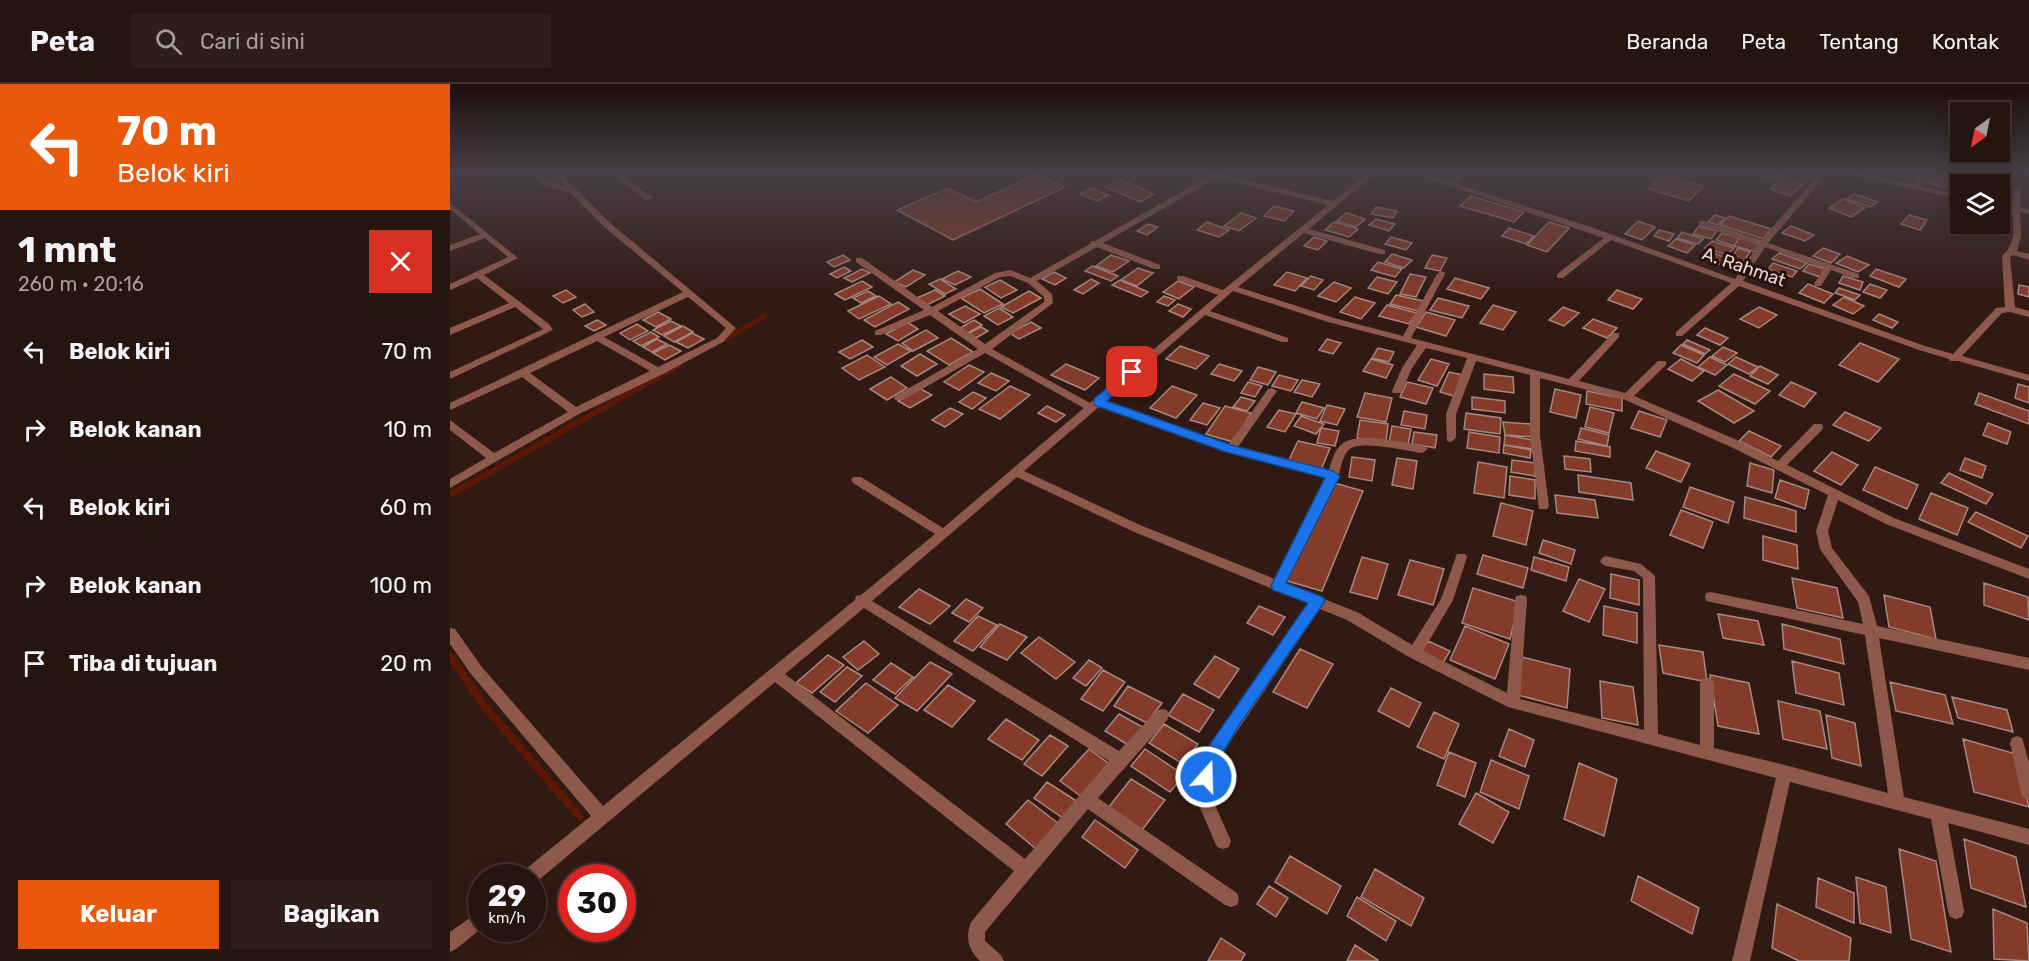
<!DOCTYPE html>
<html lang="id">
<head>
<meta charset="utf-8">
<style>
  :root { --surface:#26140f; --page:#2e1d18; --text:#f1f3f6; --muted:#a49e9e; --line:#42332f; --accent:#ea580c }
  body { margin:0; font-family:Rubik,sans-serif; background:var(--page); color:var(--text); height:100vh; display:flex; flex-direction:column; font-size:22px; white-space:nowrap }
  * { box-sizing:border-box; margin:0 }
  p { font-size:20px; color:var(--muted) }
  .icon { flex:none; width:33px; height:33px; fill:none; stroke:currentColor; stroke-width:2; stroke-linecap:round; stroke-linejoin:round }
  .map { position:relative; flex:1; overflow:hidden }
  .side { display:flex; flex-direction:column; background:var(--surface); width:450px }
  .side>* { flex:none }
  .top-card { background:#ea580c; color:#fff; overflow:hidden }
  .needle { width:39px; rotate:212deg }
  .fabs { position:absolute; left:1500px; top:18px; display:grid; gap:12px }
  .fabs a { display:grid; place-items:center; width:60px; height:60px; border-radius:0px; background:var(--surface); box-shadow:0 3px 15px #0003,0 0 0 2px var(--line); font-size:30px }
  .speed { position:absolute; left:18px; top:780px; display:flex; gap:12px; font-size:30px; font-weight:700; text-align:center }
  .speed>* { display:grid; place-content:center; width:78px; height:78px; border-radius:50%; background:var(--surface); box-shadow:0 3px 15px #0003,0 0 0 2px var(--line); line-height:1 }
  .speed small { font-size:15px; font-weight:400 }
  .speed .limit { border:9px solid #d22; background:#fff; color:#111 }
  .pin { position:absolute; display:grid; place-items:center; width:51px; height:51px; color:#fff; margin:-26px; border-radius:12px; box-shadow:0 3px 9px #0006 }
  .me { position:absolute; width:66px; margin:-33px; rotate:20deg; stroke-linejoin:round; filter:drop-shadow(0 0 4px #0008) }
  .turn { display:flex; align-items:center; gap:21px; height:126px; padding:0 18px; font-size:27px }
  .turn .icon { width:78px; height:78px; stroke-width:2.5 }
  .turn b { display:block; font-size:42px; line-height:51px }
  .round { display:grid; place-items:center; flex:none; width:63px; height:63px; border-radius:0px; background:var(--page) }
  .head { display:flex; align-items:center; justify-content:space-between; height:102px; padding:0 18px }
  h1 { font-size:36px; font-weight:700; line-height:45px }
  .primary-button { display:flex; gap:12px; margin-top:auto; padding:12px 18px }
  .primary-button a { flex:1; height:69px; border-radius:0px; background:var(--accent); color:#fff; font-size:24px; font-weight:700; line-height:69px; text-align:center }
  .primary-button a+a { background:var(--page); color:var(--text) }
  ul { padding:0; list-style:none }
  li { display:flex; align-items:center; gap:18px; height:78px; padding:0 18px }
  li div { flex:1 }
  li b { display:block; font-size:22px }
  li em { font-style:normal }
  header { display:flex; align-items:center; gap:36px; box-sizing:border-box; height:84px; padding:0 30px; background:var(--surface); border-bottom:2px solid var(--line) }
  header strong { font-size:28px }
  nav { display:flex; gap:33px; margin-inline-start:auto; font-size:21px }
  .search { width:420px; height:54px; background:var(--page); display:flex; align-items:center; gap:15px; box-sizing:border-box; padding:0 21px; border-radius:0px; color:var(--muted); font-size:22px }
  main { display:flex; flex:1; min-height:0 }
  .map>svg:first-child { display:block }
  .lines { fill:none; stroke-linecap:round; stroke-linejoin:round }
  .stream-far2 { stroke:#5d1705; stroke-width:4.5 }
  .stream-far1 { stroke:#5d1705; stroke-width:6 }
  .stream { stroke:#5d1705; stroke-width:8 }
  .building { fill:#843b29; stroke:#a68880; stroke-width:1.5 }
  .minor { fill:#8e584b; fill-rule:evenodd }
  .route { fill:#1a73e8; stroke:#114b97; stroke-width:1.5 }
  .labels { text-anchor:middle; stroke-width:6; stroke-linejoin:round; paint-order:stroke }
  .far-street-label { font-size:18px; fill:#e9d9d4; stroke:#27110b }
</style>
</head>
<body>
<header>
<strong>Peta</strong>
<div class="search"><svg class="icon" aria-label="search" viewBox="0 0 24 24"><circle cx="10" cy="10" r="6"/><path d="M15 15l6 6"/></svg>Cari di sini</div>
<nav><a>Beranda</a><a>Peta</a><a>Tentang</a><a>Kontak</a></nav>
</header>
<main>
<section class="side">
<div class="top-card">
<div class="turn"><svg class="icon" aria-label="left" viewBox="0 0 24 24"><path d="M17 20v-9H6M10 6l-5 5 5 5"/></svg><div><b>70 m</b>Belok kiri</div></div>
</div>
<div class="head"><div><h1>1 mnt</h1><p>260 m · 20:16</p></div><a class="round" style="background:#d93025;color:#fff"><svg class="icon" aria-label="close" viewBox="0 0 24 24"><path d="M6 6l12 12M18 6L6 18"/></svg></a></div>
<ul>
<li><svg class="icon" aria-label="left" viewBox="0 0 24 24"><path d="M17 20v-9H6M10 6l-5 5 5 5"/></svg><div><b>Belok kiri</b></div><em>70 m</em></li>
<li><svg class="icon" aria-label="right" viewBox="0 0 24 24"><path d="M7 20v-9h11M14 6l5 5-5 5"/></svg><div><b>Belok kanan</b></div><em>10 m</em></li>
<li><svg class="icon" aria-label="left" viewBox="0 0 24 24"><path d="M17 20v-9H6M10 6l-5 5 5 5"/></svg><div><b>Belok kiri</b></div><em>60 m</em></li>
<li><svg class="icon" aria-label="right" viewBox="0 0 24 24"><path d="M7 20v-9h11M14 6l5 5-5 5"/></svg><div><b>Belok kanan</b></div><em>100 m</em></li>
<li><svg class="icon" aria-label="arrive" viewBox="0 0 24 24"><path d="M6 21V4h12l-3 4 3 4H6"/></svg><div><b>Tiba di tujuan</b></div><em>20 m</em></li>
</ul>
<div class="primary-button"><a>Keluar</a><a>Bagikan</a></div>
</section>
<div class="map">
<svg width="1579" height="877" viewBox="0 0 1579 877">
  <rect width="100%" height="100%" fill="#321a14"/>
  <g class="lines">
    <!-- stream-far2 -->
    <path class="stream-far2" d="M272,257L315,232
      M227,282L229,281"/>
    <!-- stream-far1 -->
    <path class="stream-far1" d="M0,411L229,281"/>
    <!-- stream -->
    <path class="stream" d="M0,572L35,623L130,733"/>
  </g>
  <!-- building -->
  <path class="building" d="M1318,89H1324L1333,91L1328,97L1314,93Z
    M1483,89L1499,92L1496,103L1479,99Z
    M587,90L615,103L503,156L447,126L498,104L526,118Z
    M1213,91L1253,102L1239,117L1198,105Z
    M1333,94L1353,100L1340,112L1320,105Z
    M671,96L704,110L690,118L656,103Z
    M641,104L658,111L647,117L630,110Z
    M1404,110L1428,118L1420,123L1396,115Z
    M1021,112L1074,128L1064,138L1010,122Z
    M1393,115L1415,124L1401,133L1379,124Z
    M824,122L844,127L834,137L814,132Z
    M926,123L947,127L943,134L921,130Z
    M791,129L806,134L789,147L774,142Z
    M896,129L915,135L906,143L887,137Z
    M1265,131L1275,134L1268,141L1258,138Z
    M1459,131L1477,136L1470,146L1451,140Z
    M1279,132L1321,145L1313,155L1270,141Z
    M926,135L945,140L939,147L919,141Z
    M1188,137L1205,143L1192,156L1175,150Z
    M757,138L779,146L769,153L747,146Z
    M884,138L908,145L899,153L875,146Z
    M1099,138L1119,144L1097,168L1077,161Z
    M698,140L708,143L697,151L687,147Z
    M1249,142L1267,147L1261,155L1243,150Z
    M1341,142L1364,151L1355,157L1332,149Z
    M1059,144L1084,152L1076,160L1052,152Z
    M1209,146L1224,150L1219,157L1204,152Z
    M1232,148L1253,155L1248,160L1227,154Z
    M1272,149L1289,154L1284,162L1266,156Z
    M864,153L877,157L868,166L854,162Z
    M941,153L962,159L956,166L935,160Z
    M1289,154L1311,160L1306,168L1284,162Z
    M1226,155L1245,161L1237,169L1218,162Z
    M1262,157L1284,164L1277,171L1255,164Z
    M1288,164L1300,168L1294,177L1282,173Z
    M1373,164L1390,170L1381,179L1363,172Z
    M1257,167L1295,180L1288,187L1251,174Z
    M1329,169L1357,179L1350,185L1322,175Z
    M942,170L962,176L954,184L935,178Z
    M393,171L400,176L384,183L377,178Z
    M661,171L679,177L663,188L646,182Z
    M982,171L997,174L990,187L975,184Z
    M1397,172L1419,181L1408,188L1386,179Z
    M928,178L952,185L945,193L921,186Z
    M1323,179L1347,187L1342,193L1318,185Z
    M1359,180L1376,185L1370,193L1353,187Z
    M642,182L668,192L661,197L635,187Z
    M394,183L401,187L387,194L380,190Z
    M688,184L703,189L687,202L671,196Z
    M412,185L420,189L402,198L394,194Z
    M1426,185L1456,195L1449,203L1420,192Z
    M463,186L475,191L456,203L444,198Z
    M508,187L521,193L505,201L492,195Z
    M604,188L616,194L605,201L592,195Z
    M837,188L857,194L845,207L824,201Z
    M960,190L976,193L966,213L950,210Z
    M861,192L873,196L864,206L851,202Z
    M1393,192L1413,198L1410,206L1389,199Z
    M927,193L947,198L938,210L918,204Z
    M1005,194L1039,204L1031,215L997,205Z
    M490,195L506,205L495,210L479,200Z
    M641,195L649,199L633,210L624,206Z
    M550,196L567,206L551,214L535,203Z
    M670,196L698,208L691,213L662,201Z
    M412,197L422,203L395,216L385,210Z
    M728,197L744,203L729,215L713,208Z
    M884,198L901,204L886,218L868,212Z
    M1358,200L1383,210L1374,219L1349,209Z
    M1420,200L1437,206L1430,214L1413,208Z
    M1569,201L1579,203V213L1568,210Z
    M1389,204L1410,211L1405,216L1385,209Z
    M530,205L553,220L534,229L511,214Z
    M116,206L126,213L113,219L103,212Z
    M485,206L495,212L477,221L467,214Z
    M1167,206L1192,215L1183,225L1158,216Z
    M418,207L426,212L411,219L403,214Z
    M579,207L591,214L563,229L551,223Z
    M946,211L974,217L968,227L940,220Z
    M429,212L441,220L409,235L398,227Z
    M714,212L725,216L718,222L707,218Z
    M905,213L925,219L911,235L890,228Z
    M1394,213L1414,222L1403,230L1383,221Z
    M988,214L1019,222L1012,234L980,226Z
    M448,218L459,225L425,243L414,236Z
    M135,220L144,228L132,233L123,226Z
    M728,220L741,225L733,233L719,227Z
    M937,221L967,229L959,240L929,232Z
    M1043,221L1066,228L1053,246L1030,239Z
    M515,222L530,230L514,239L499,230Z
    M1113,223L1129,229L1114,242L1099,236Z
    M1309,223L1327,231L1309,244L1290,235Z
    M549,224L563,233L548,241L534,232Z
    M208,228L221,235L206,243L193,236Z
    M976,228L1005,236L996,252L966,243Z
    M1429,230L1448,238L1442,244L1423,236Z
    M1143,235L1167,244L1157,254L1133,244Z
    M147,236L156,241L144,247L135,242Z
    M524,236L532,241L518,249L510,244Z
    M221,237L231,242L212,251L203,246Z
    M457,238L468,245L448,257L436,250Z
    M581,238L591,244L569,255L560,249Z
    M187,240L198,247L180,256L170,249Z
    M233,242L243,248L224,258L214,252Z
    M531,243L538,247L526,254L519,249Z
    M1255,244L1278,254L1270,261L1247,251Z
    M476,246L488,254L463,267L452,259Z
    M201,248L209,253L191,262L183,257Z
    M242,249L254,255L238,264L226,258Z
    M501,254L523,268L499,281L477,267Z
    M207,255L217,260L202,268L193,263Z
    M877,255L891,259L883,270L869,266Z
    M412,256L423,263L400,275L389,268Z
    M1237,256L1260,266L1255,270L1233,260Z
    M1410,259L1449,275L1428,298L1389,281Z
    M448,260L461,267L437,281L424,273Z
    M219,261L231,267L215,276L203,269Z
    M1231,261L1254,271L1247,279L1223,269Z
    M730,262L759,272L746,285L716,275Z
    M1273,263L1287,269L1275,278L1262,272Z
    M928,264L944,268L939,278L922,274Z
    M470,270L487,280L467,292L451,282Z
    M417,271L435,283L409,296L392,284Z
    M1260,273L1277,281L1265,291L1248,283Z
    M1286,273L1308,283L1299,290L1278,280Z
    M921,275L943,281L936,294L913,287Z
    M981,275L999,280L987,302L968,296Z
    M1231,275L1254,287L1242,297L1218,285Z
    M616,280L649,294L635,306L601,291Z
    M769,280L792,287L784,297L761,290Z
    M519,281L534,288L509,306L494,298Z
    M1310,282L1328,291L1318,300L1300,292Z
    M808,283L826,288L818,301L800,296Z
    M999,288L1013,291L1004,312L990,308Z
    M541,289L559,297L546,307L528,299Z
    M1034,290L1063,293L1064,309L1034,305Z
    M1284,290L1320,307L1305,320L1269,302Z
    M829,291L848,296L841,307L822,302Z
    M441,293L457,304L437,316L420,305Z
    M852,296L870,300L862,313L844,308Z
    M798,298L812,302L805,313L791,309Z
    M957,298L983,304L976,320L950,313Z
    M1341,298L1366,309L1354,323L1329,311Z
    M1568,300L1579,303V319L1565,314Z
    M560,302L580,311L550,335L529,325Z
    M722,302L747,311L726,334L700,324Z
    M469,304L482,311L460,324L448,317Z
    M1105,305L1131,311L1126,334L1100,328Z
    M1268,306L1304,327L1284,339L1248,317Z
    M1137,307L1172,314V327L1136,320Z
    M523,308L536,314L522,325L509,318Z
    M915,309L942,314L936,338L907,333Z
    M1529,309L1579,327V340L1525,320Z
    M791,313L805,317L797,327L783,323Z
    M1022,313L1055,317V329L1022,325Z
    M852,318L874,324L867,335L846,329Z
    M753,319L770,324L757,341L740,336Z
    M877,321L895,325L887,341L870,337Z
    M597,322L615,331L606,338L588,329Z
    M775,322L801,329L783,358L756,350Z
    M1140,323L1164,329L1159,349L1135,343Z
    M500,324L513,330L495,343L482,336Z
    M829,326L846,330L835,348L817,343Z
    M954,327L977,331L975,345L951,341Z
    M1189,327L1217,336L1210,353L1181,344Z
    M1395,328L1431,344L1419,357L1383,341Z
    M1016,329L1051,334L1050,350L1014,345Z
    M851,332L874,340L866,350L844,342Z
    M910,336L938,340L936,358L907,354Z
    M1053,338L1080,340L1083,353L1055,351Z
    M1538,339L1561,348L1557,360L1533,351Z
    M942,342L961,345L958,362L939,359Z
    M871,344L889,347L885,362L867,359Z
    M1131,344L1159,351L1157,362L1128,355Z
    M1299,347L1331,362L1321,373L1289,357Z
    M964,348L987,351L985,364L962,360Z
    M1019,348L1050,353L1049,369L1017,364Z
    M1055,351L1083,356V365L1054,361Z
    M848,357L880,364L871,386L838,378Z
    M1126,357L1160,363V373L1125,367Z
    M1054,361L1081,366L1080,374L1053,369Z
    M1206,367L1240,380L1231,398L1196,384Z
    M1382,368L1408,381L1391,401L1364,387Z
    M1114,372L1140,375L1141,388L1115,385Z
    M902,373L925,376L922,397L899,393Z
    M947,374L967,377L963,405L942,401Z
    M1515,374L1536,382L1532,394L1510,386Z
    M1062,376L1085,379V392L1061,388Z
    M1028,378L1057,383L1054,414L1024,409Z
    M1300,379L1324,386L1322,409L1297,402Z
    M1425,383L1468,401L1457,425L1413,406Z
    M1499,389L1543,410L1536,420L1491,399Z
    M1128,391L1181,399L1183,416L1129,408Z
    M1060,392L1085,396V415L1059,411Z
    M1330,396L1359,406L1355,425L1325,414Z
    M881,398L913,407L872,507L837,497Z
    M1240,403L1284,418L1278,439L1233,423Z
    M1481,409L1518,424L1507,451L1469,435Z
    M1105,411L1145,416L1148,434L1107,429Z
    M1295,413L1346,427V448L1294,434Z
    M1051,419L1083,427L1076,461L1043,452Z
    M1231,426L1263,438L1253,464L1220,451Z
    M1526,428L1578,452L1571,464L1518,438Z
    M1313,452L1347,461L1348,485L1313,476Z
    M1093,456L1125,466L1121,480L1089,469Z
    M1033,471L1078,484L1073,504L1027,490Z
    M912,473L938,480L927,515L900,508Z
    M1084,473L1119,483L1116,497L1081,486Z
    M960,476L994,485L983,521L948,511Z
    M1161,490L1189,496V521L1160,514Z
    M1342,494L1387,504L1393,534L1347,524Z
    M1129,495L1155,505L1139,538L1113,527Z
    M1534,499L1578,513L1579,536L1534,521Z
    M1023,504L1069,518L1060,555L1012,539Z
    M469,505L500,522L480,540L449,523Z
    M1434,511L1480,523L1486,555L1439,543Z
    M516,515L533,524L519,538L502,529Z
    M809,522L835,533L823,551L797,539Z
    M1154,522L1187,529V559L1153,551Z
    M1268,530L1308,537L1314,561L1273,554Z
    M528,532L547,541L523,567L504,557Z
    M550,540L577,553L557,576L530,563Z
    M1332,540L1390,555L1394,580L1334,565Z
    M1015,542L1059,560L1045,595L1000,576Z
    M589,553L625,578L606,595L571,569Z
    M414,557L429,570L408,586L393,573Z
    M978,557L1000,567L991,582L969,570Z
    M1209,561L1253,568L1257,598L1213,589Z
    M850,565L883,580L857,624L823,608Z
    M378,571L394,581L362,609L346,599Z
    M765,572L789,585L769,614L744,600Z
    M1068,572L1120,585L1117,624L1064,610Z
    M639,576L652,584L636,602L623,594Z
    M1342,577L1389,589L1394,621L1346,609Z
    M480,578L502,590L467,627L445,614Z
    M441,579L463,593L445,610L423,596Z
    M397,583L412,592L385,618L370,608Z
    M653,586L675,598L653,627L631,615Z
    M1260,591L1299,599L1309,650L1268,642Z
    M1150,597L1183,603L1188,641L1152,634Z
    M1440,598L1495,611L1503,640L1446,627Z
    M416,599L448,621L418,649L386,627Z
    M498,601L525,617L502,643L474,626Z
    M678,602L712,619L697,639L664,622Z
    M941,604L971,619L959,643L928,627Z
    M733,610L764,626L749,648L718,631Z
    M1502,613L1557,626L1563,648L1508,634Z
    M1328,617L1370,627L1377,665L1333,655Z
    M984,628L1009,640L994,675L967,663Z
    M669,630L694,644L680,662L655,647Z
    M1376,631L1405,639L1411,682L1382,674Z
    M556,635L589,656L572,676L538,655Z
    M714,640L748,660L733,680L699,659Z
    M1059,645L1084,656L1075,683L1049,672Z
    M600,651L618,662L592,692L574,680Z
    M1513,655L1566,670L1579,723L1524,708Z
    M639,665L661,681L632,713L610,697Z
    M695,665L734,691L720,708L681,682Z
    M999,668L1026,679L1015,713L987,701Z
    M1041,676L1079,692L1069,725L1030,708Z
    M1129,679L1167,695L1154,752L1114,735Z
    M681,695L715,716L692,746L658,724Z
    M597,698L631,720L617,737L584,714Z
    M1026,709L1059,728L1043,759L1009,740Z
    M578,716L609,740L586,765L556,740Z
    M645,736L688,766L675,784L632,753Z
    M1514,755L1566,773L1576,823L1521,804Z
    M1449,765L1486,777L1501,868L1461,855Z
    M840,772L891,802L877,830L825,798Z
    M925,785L974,814L961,842L911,813Z
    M1188,792L1249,824L1242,850L1181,817Z
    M1406,793L1436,803L1441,849L1410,839Z
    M1368,794L1404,809V839L1366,823Z
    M819,802L838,814L826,833L807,820Z
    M907,813L946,837L936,857L897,832Z
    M1327,820L1401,854L1399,877H1349L1322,864Z
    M1543,825L1577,839L1579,877L1544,875Z
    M771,854L795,870L791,877H758Z
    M905,861L928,876L927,877H897Z"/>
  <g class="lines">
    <!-- minor -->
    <path class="minor" d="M80,89H87L101,98L115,102L106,89H113L119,98L159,138L286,244L273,258L213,290L129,330L0,404V395L36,374L0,346V336L44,369L118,328L72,293L0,326V319L233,208L153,142L121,109L95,102ZM238,213L276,244L267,254L208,283L154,253ZM147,257L200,287L126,323L80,289Z
      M160,89H168L203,114L196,116Z
      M757,89H766L883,117L918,89H926L859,145L935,166V170H929L854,149L788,203L884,234L953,252L987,190L991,187L994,188L995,190L961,254L1119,295L1163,249H1169V253L1129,297L1175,309L1208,277H1216V281L1184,312L1287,356L1328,377L1364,340H1372L1373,343L1372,346L1337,381L1444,434L1579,485V495L1436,440L1388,416L1378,447L1382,464L1419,512L1427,542L1579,574V586L1429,554L1454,713L1579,745V761L1498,739L1514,827L1512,833L1506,835L1500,833L1498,827L1481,735L1340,698L1300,877H1282L1326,694L1058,623L959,573L897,536L870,525L767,677L760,710L781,757L779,763L773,765L767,763L744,710L752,675L859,520L682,447L567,393L422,517L669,667L707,626L712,625L717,626L719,631L717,636L648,714L787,809L789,815L787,821L781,823L775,821L638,725L535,848V857L551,871L554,877H530C518,866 515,853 521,838L564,787L325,598L84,800L82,794H70L72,788L141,732L21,590L0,560V544L5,545L31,582L153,722L405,516L406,512L411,511L485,450L403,399L401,396L403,393H411L493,444L634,324L535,269L453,316H445L444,314L445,312L528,265L480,231L431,251H425V247L474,226L406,178V174H412L482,223L545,189L561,186L580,194L640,160L641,157H645L759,92ZM767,94L878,121L773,206L733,192H727V196L768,211L640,319L542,265L603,219L602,210L587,197L647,163L704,185H710V181L653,159ZM560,192L578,199L594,213V218L535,260L488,227L550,193ZM783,207L878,238L967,261L952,284L942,307L943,309H951L962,284L976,264L1017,274L996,330L997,357L1001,358L1006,354V330L1026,277L1080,291V351L1089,425H1097L1099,422L1090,351V294L1173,315L1279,362L1378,411L1366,447L1370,465L1408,518L1413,540L1261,508L1256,509L1255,513L1256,517L1261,518L1415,551L1438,709L1335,681L1264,664V599L1262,595L1257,593L1252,595L1250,599V661L1208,650L1205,492L1191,480L1156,472L1152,474L1150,477L1152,480L1156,482L1184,487L1193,494L1194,646L1070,615L1077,516L1076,512L1071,511L1066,512L1065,516L1057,609L973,567L1003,516L1017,473L1015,470H1007L991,515L962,561L907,528L836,500L889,391C891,383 893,370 900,365C912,356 957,367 972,369L978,365L972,361C953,359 907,347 892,360C884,366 882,377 879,386L788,363L827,307L822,304L818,305L779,360L656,317L755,231L832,258H838V254L760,227ZM650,322L777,368L876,393L825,495L690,441L574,387ZM414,524L659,677L575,775L335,590Z
      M962,89H972L1000,98L1012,89H1019L1007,100L1138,142L1285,195L1308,161L1249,141V137H1255L1311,156L1370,89H1377L1318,159L1409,190V194H1403L1381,186L1371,202H1365L1364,200L1374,184L1315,163L1293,197L1475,262L1503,270L1546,224L1555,223L1552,172C1566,159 1564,145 1562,126L1550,123V119L1562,121L1564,104L1571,102L1570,123L1579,126V130L1570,128L1571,152L1567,167L1579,170V176L1563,171L1560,173L1565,223L1579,227V233L1560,228L1552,229L1512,272L1579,291V297L1508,277H1500L1499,275L1469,266L1289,202L1232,252H1226V248L1281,199L1161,156L1113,194H1107V190L1154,154Z
      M1397,89H1408L1462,100L1468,89H1474L1469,102L1510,111V115L1400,91Z
      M0,119L68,174L34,191L99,240L103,246L0,295V288L93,245L65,223L0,251V244L59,219L27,194L0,206V200L58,173L35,154L0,167V161L30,150L0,125Z
      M1567,652L1572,654L1579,678V716L1574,714L1571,709L1560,659L1562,654Z
      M32,825V844L6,865L0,868V848Z"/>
  </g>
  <!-- sky -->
  <linearGradient id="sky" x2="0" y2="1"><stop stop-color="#1c0e0b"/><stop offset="0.42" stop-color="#493e45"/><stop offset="1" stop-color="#493e45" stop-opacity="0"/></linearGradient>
  <rect width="1579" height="211" fill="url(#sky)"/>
  <!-- route -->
  <path class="route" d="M678,286L688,288L657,317L784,362L883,387L890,392L836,499L873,513L875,517L788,643L768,677L762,698L756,701L749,698L747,693L754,669L858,519L823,506L821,502L875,394L776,368L644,321V315Z"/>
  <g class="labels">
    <!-- far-street labels -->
    <g class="far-street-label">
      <text transform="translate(1294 183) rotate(19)" y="6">A. Rahmat</text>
    </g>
  </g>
</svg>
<div class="fabs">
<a><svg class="needle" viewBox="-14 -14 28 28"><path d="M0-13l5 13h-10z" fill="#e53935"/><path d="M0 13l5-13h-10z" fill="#a49e9e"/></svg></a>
<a><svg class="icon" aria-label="layers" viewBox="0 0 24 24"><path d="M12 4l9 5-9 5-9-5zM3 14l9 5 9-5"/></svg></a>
</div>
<div class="speed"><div>29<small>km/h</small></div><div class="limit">30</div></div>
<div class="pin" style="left:682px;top:288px;background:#d93025"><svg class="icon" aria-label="arrive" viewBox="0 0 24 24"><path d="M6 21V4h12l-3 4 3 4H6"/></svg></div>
<svg class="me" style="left:756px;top:693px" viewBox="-20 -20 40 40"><circle r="17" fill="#1a73e8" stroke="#fff" stroke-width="3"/><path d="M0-11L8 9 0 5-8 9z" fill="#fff"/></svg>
</div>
</main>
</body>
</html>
